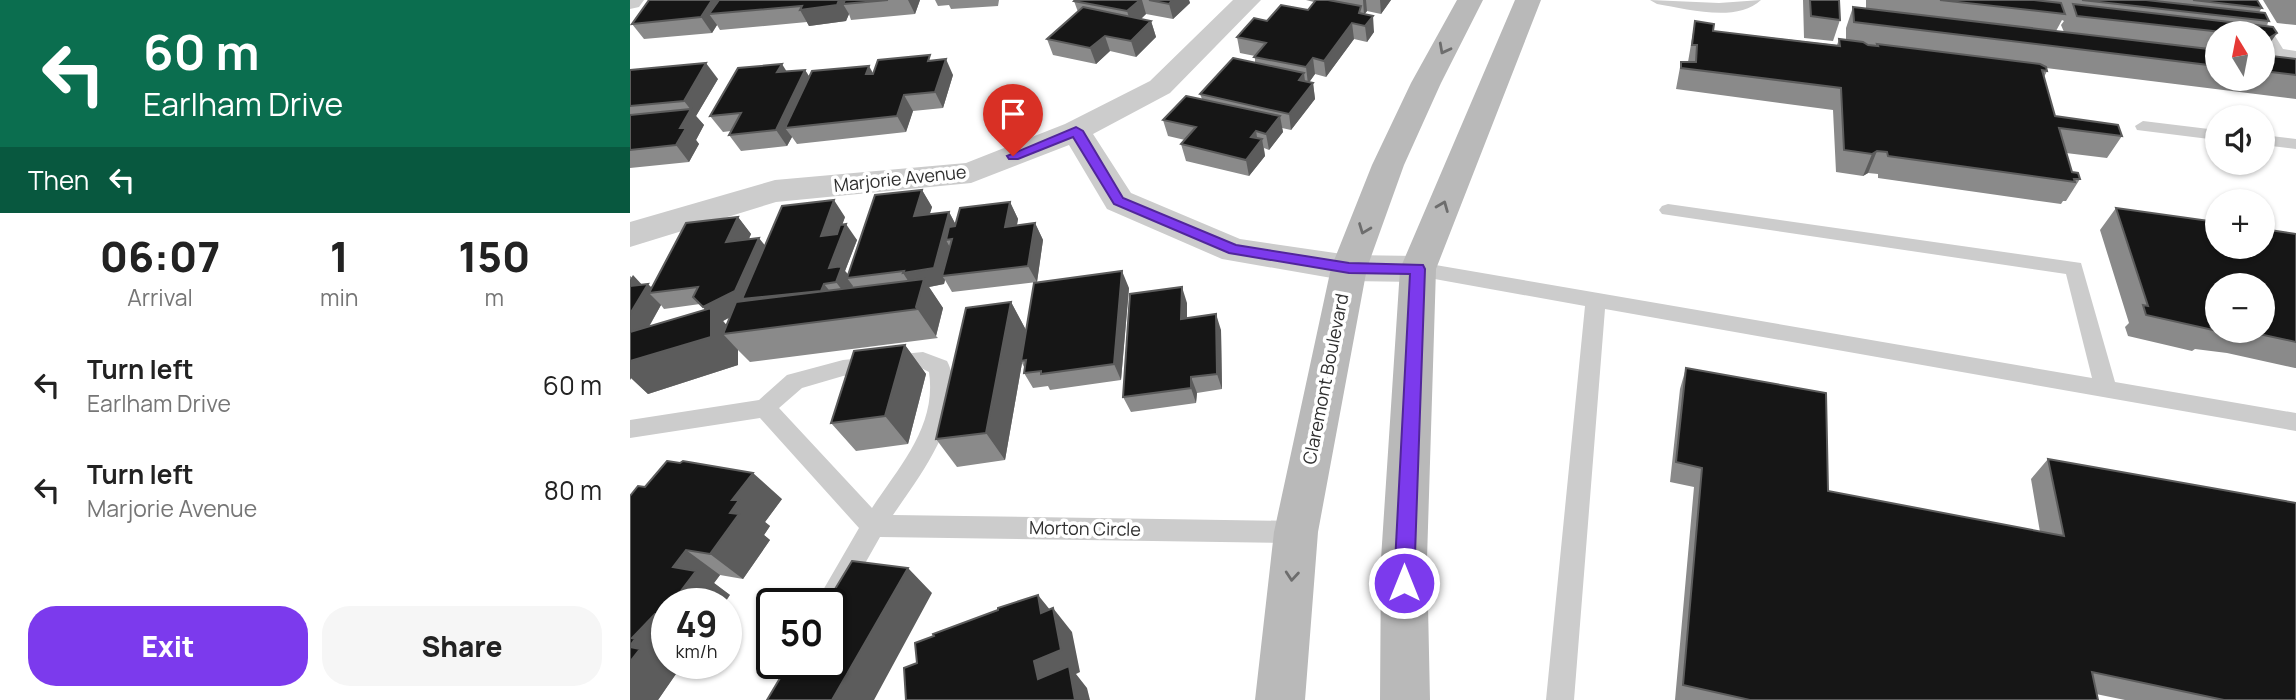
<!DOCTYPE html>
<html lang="en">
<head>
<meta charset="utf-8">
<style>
  :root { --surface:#fff; --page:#f6f6f6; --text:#222; --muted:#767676; --accent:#7c3aed }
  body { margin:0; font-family:Manrope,sans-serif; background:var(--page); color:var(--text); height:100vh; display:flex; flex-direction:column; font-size:26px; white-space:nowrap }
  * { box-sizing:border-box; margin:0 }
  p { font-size:23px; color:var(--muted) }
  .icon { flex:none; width:38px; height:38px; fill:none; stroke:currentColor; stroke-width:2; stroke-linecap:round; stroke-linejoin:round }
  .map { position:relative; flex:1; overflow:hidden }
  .panel { display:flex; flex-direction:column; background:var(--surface); width:630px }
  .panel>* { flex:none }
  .banner { background:#0b6e4f; color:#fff; overflow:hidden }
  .needle { width:46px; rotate:350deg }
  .controls { position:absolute; left:1575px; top:21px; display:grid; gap:14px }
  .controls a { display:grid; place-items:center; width:70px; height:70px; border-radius:50%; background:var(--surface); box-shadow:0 2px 5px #0004; font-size:35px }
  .speed { position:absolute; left:21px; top:588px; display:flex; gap:14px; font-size:35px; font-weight:700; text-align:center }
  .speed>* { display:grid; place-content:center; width:91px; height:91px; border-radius:50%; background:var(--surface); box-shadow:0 2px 5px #0004; line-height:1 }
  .speed small { font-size:18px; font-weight:400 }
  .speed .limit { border:4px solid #111; border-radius:10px; background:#fff; color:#111 }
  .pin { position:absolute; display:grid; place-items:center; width:60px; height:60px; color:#fff; margin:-72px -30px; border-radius:50% 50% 50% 0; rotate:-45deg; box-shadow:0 0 7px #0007 }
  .pin .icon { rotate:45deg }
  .me { position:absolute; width:77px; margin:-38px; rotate:0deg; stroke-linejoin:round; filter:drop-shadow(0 0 5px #0008) }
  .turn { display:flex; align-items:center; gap:24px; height:147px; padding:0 28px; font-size:32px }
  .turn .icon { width:91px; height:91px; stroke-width:2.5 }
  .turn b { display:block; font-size:49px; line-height:60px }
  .then { display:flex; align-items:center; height:66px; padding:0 28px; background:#0003; gap:14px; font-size:26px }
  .eta { display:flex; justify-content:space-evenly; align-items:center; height:119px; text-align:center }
  .eta b { font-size:42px; font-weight:800; line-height:49px }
  .action { display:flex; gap:14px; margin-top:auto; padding:14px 28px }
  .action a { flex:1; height:80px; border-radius:28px; background:var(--accent); color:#fff; font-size:28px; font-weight:800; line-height:80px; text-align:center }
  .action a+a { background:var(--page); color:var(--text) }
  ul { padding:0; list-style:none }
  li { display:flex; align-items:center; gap:21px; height:105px; padding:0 28px }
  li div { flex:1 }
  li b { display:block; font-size:26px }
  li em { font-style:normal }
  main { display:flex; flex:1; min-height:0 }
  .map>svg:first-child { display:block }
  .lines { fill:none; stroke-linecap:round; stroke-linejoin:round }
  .lane { fill:#ccc; fill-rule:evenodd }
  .street { fill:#ccc; fill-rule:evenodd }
  .secondary { fill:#b9b9b9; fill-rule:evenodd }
  .wall { fill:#8a8a8a; fill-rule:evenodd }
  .shaded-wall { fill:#5c5c5c }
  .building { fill:#161616; stroke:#5c5c5c; stroke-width:2 }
  .oneway { stroke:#6d6d6d }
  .route { fill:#7c3aed; stroke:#51269a; stroke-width:2 }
  .labels { text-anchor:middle; stroke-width:7; stroke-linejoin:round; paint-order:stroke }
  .street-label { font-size:18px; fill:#2f2f2f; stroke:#fff }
</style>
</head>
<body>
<main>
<section class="panel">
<div class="banner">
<div class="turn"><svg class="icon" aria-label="left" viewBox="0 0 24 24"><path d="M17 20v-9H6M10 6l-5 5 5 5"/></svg><div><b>60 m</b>Earlham Drive</div></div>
<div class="then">Then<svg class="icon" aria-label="left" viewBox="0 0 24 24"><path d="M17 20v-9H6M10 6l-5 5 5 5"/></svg></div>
</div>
<div class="eta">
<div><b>06:07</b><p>Arrival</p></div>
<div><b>1</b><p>min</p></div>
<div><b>150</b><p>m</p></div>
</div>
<ul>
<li><svg class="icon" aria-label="left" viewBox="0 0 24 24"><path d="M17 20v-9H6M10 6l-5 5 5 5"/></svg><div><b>Turn left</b><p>Earlham Drive</p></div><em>60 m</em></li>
<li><svg class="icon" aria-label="left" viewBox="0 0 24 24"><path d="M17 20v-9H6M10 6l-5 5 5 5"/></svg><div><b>Turn left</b><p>Marjorie Avenue</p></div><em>80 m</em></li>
</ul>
<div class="action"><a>Exit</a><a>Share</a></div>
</section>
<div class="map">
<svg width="1666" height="700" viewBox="0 0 1666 700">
  <rect width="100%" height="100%" fill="#fff"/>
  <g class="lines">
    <!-- lane -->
    <path class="lane" d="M1020,0L1089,3L1131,0C1107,23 1057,9 1027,4Z
      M1609,0H1623L1653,49L1666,51V61L1643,56L1633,40V33H1629Z
      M1513,121L1587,130V140L1507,130L1505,126Z
      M1633,135L1666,139V149L1633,145Z
      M1038,204L1451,263L1485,382L1666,413V431L975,309L944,700H916L955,306L788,276L781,274L778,269L781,264L788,262L1462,378L1436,274L1032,214L1029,210L1032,206Z
      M293,352L317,361C342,409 289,477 263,515L666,521L675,524L678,532L675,540L666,543L250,537L207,613L201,615V604H185L229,528L130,418L0,438V420L129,400L157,375L213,360ZM291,368L299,372C307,426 270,465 242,508L149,408L172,388L213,376Z"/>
    <!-- street -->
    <path class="street" d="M0,0H14L9,7L0,9Z
      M603,0H631L540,93L463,134L501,193L610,239L719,255L788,256L801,260L806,269L801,278L788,282L719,281L592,259L477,209L439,145L341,183L146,202L0,247V222L145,180L336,163L435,124L520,81Z"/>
    <!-- secondary -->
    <path class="secondary" d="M827,0H853L811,83L774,165L737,268L688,532L675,700H625L644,532L701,268L742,165L781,83Z
      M885,0H911L806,269L797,559L800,700H750L751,559L770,269Z"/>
  </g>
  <!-- wall -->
  <path class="wall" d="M19,0H290L285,14L221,20L219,14L216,21L179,26L177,22L90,30L87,25L82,33L14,39L2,24Z
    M305,0H369L368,6L321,9L319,5L308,6Z
    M445,0H559L560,3L543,19L516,14L511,19L521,21L526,37L506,57L480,51L466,64L423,55L417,39L448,12L444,1Z
    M676,0H761L751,14L737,11L734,15L744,32L737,42L724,39L696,77L685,74L679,82L683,83L685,99L661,130L652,128L653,132L639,150L634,148L635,156L619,176L556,161L551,144L555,140L538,136L533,120L572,99L570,94L625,63V56L610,53L607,37L637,21L678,10L684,2Z
    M1173,0H1209L1210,20L1203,41L1174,38Z
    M1236,0H1627L1632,8L1629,12L1639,21L1636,26L1647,33L1633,53V33H1587V79H1633V55L1666,59V99L1416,68L1417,71L1414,77L1425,116L1492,136L1477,158L1436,153L1442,172L1450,179L1436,201H1433L1431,204L1248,178V174L1238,173L1233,176L1206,172L1203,110L1046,89L1051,62H1058L1065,21L1083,31L1207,45L1209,39L1216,40V28L1223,7L1236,9ZM1432,20L1434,21L1431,25L1434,32L1426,31Z
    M1633,0H1666V25L1647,23Z
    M302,61L323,75L313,108L283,111L276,132L167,144L162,137L157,146L111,151L99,135L101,131L93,132L80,116L157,72L175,70L179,76L243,73Z
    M0,70L88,79L66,116L74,125L66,140L69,144L59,162L0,168Z
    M292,190L302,207L299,215L319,212L326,225L380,202L388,219L387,226L405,223L413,240L407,282L322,292L315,280L314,284L299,287L313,308L306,336L308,338L120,362L108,350V365L18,394L1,378L0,380V276L12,285L21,287L108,217L121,234L119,239L135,246L215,217L212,224L227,240L215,271L218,274ZM70,304L75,310L19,327L31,305L34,309ZM100,317L96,325L93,321Z
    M1486,208L1666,234V368H1665L1597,353L1565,349L1562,351L1498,336L1495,327L1499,323L1470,230ZM1587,285L1633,331H1587Z
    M499,288L491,380L420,390L418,386L403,388L394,373L395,369L392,363L375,460L327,467L306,439L381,302L396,330Z
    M557,303V318L591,330L592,389L567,393L566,403L501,412L493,397Z
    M275,345L296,374L278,444L226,451L201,423Z
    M1056,368L1198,491L1410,532L1401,479L1418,459L1666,700H1495L1466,694L1468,700H1045L1064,487L1040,482L1050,389Z
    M0,496L152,499L135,522L140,526L134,535L140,540L113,579L90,575L84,583L100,595L37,604V663H42L40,666L48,671L28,700H0Z"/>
  <!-- shaded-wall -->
  <path class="shaded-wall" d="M82,0H103L79,14L87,25L82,33L71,17Z
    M207,0H217L213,4L219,14L216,21L179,26L170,10Z
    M278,0H290L285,14Z
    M510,0H512L516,14L502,27L497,11Z
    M542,0H559L560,3L543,19L539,4Z
    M733,0H736L737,11L734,15Z
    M750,0H761L751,14Z
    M743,16L744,32L737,42L735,26Z
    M521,21L526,37L506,57L501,41Z
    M722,23L724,39L696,77L694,61Z
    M1647,33L1633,53V46L1639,38Z
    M475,36L480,51L466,64L460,48Z
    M683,58L685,74L678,84L676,67Z
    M316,59L323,75L313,108L305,92Z
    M76,63L88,79L66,116L74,125L66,140L69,144L59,162L46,145L50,128L61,110L54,101Z
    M152,64L162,80L147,72Z
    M239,66L248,82L236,74Z
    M175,70L185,86L155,128L162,137L157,146L146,130Z
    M674,73L676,89L669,80Z
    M683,83L685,99L661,130L659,114Z
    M274,95L283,111L276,132L267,116Z
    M650,116L653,132L639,150L636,134Z
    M626,131L628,143L632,139L635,156L619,176L616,160L621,137Z
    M1247,151L1238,173L1233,176L1242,154Z
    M292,190L302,207L294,233L284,216Z
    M204,200L215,217L203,252L191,236Z
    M380,202L388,219L383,243L375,227Z
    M319,212L328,229L322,239L316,240L322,251L312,276L315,280L314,284L299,287L313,308L306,336L286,307L284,290L273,273Z
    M108,217L121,234L110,258L96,242Z
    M405,223L413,240L407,282L398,266Z
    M216,224L227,240L215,271L220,277L217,278L223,286L218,298L206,282L199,268Z
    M129,238L142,254L112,299L119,307L93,321L103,332L93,334L108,350V365L18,394L1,378L0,380V361L81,316L73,307Z
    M492,271L499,288L491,380L484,364Z
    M3,275L15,288L18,284L26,292L19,293L31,305L10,342L0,333V280Z
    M194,284L207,300L189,295Z
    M552,287L557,303V335L551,319Z
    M381,302L397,332L391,361L392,363L375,460L356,433Z
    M586,314L591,330L592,389L587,374Z
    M275,345L296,374L278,444L255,416Z
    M561,377L567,393L566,403L561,388Z
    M123,473L152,499L135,522L140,526L134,535L140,540L113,579L80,554L100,513L102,500Z
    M56,550L90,575L84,583L100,595L94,604H41L43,567Z
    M278,568L302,593L244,700H202Z
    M408,595L425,616L423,608L442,632L450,672L446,674L457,688L460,700H445L408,679L404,661L411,613Z
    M25,614L37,621V663H42L40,666L48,671L28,700H0V646L2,638Z"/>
  <!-- building -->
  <path class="building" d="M19,0H82L71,17L2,24Z
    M89,0H209L207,5L170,10L172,6L79,14Z
    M215,0H258L213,4Z
    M445,0H510L497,11L444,1Z
    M519,0H542L539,4Z
    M686,0H698L731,6L729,13L743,16L735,26L722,23L694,61L683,58L676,67L624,57L636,43L607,37L624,18L637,21L651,5L678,10Z
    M1180,0H1209L1210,20L1181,16Z
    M1310,0H1404L1431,3L1435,14Z
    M1452,0H1516L1635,13L1639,21Z
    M1563,0H1627L1632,8Z
    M1443,4L1643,27L1647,33L1639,38L1633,37V33H1601L1447,16Z
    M453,7L521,21L501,41L475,36L460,48L417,39Z
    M1223,7L1587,50V66L1224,22Z
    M1065,21L1084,24L1083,31L1210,46L1209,39L1233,42L1238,45L1248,46L1247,44L1410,64L1416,67L1417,71L1412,70L1425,116L1488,125L1492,136L1429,128L1442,172L1448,173L1450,179H1444L1445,182L1258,156L1257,152L1247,151L1242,154L1214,150L1211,88L1051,68V62H1066L1067,45H1062Z
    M300,55L298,61L316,59L305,92L274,95L267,116L155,128L182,71L239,66L236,74H243L248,60Z
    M1633,55L1666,59V75L1633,71Z
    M603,58L674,73L669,80L683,83L659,114L570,94Z
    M76,63L54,101L0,106V70Z
    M152,64L147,72L175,70L146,130L99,135L111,113L80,116L108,68Z
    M556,96L650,116L636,134L626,131L621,137L632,139L616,160L551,144L566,127L533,120Z
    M61,109L50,128H56L46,145L0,150V115Z
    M292,190L284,216L319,212L304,268L273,273L274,271L217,278L245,195Z
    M204,200L191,236L207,234L210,225L216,224L199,268L212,266L206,282L194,284L191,291L112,299L152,206Z
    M380,202L375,227L405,223L398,266L312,276L322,239L316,240L319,227L325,226L330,208Z
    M1486,208L1587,222V247H1633V229L1666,234V342L1615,331H1633V285H1587V328L1581,327L1583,330L1516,315L1513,305L1518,306Z
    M108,217L96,242L129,238L105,291L73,307L63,297L68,287L19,293L56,223Z
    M492,271L484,364L411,374V371L394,373L396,360L391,361L404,283Z
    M294,279L286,307L288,309L93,334L106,302Z
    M18,284L0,314V286Z
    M552,287L551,319L586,314L587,374L561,377V388L493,397L500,294Z
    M381,302L356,433L306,439L336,308Z
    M81,308V337L0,361V332Z
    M275,345L255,416L201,423L224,351Z
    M1056,368L1196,393L1198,491L1434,536L1418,459L1666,503V700H1594L1462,672L1468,700H1120L1053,685L1072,468L1046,462Z
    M37,461L50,463L53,461L123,473L102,500H109L100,513L109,514L80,554L56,550L43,567L66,571L41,604H37V610L33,615L25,614L2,638L5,639L0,646V496L8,486L15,487Z
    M222,561L278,568L202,700H137L159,663H201V604H196Z
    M408,595L411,613L423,608L431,650L404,661L408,679L439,666L445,700H276L274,668L287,663L285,643L304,636L303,634L368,610V608Z
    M0,647L10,649L0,662Z"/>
  <!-- one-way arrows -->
  <defs><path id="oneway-chevron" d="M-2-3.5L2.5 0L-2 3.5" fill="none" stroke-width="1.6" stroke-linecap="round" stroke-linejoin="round" transform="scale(1.75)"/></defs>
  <g class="oneway">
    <use href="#oneway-chevron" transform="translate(814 49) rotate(118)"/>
    <use href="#oneway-chevron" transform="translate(813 206) rotate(-68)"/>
    <use href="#oneway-chevron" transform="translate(734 229) rotate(111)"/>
    <use href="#oneway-chevron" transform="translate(662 576) rotate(95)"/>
  </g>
  <!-- route -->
  <path class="route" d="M446,127L453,131L493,198L606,245L719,263L793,265L795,269L784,583L781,589L774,592L767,589L764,583L780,274L719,273L599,253L484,204L443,137L388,159H379L377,156Z"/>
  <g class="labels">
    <!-- street labels -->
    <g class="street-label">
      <text transform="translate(270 179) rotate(-6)" y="6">Marjorie Avenue</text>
      <text transform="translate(696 379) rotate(-79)" y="6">Claremont Boulevard</text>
      <text transform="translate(455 529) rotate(1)" y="6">Morton Circle</text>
    </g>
  </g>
</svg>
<div class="controls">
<a><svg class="needle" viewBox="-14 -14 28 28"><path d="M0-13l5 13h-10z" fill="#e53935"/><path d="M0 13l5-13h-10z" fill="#767676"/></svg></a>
<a><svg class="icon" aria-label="sound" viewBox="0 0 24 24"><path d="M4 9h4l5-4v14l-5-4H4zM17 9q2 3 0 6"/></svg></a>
<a>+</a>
<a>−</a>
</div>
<div class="speed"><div>49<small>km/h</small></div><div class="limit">50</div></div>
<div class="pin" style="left:383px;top:156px;background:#d93025"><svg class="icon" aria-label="arrive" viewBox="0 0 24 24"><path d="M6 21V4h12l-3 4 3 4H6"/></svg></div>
<svg class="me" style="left:774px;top:583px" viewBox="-20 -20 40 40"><circle r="17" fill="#7c3aed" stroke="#fff" stroke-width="3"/><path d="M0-11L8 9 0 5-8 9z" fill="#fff"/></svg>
</div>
</main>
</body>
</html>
